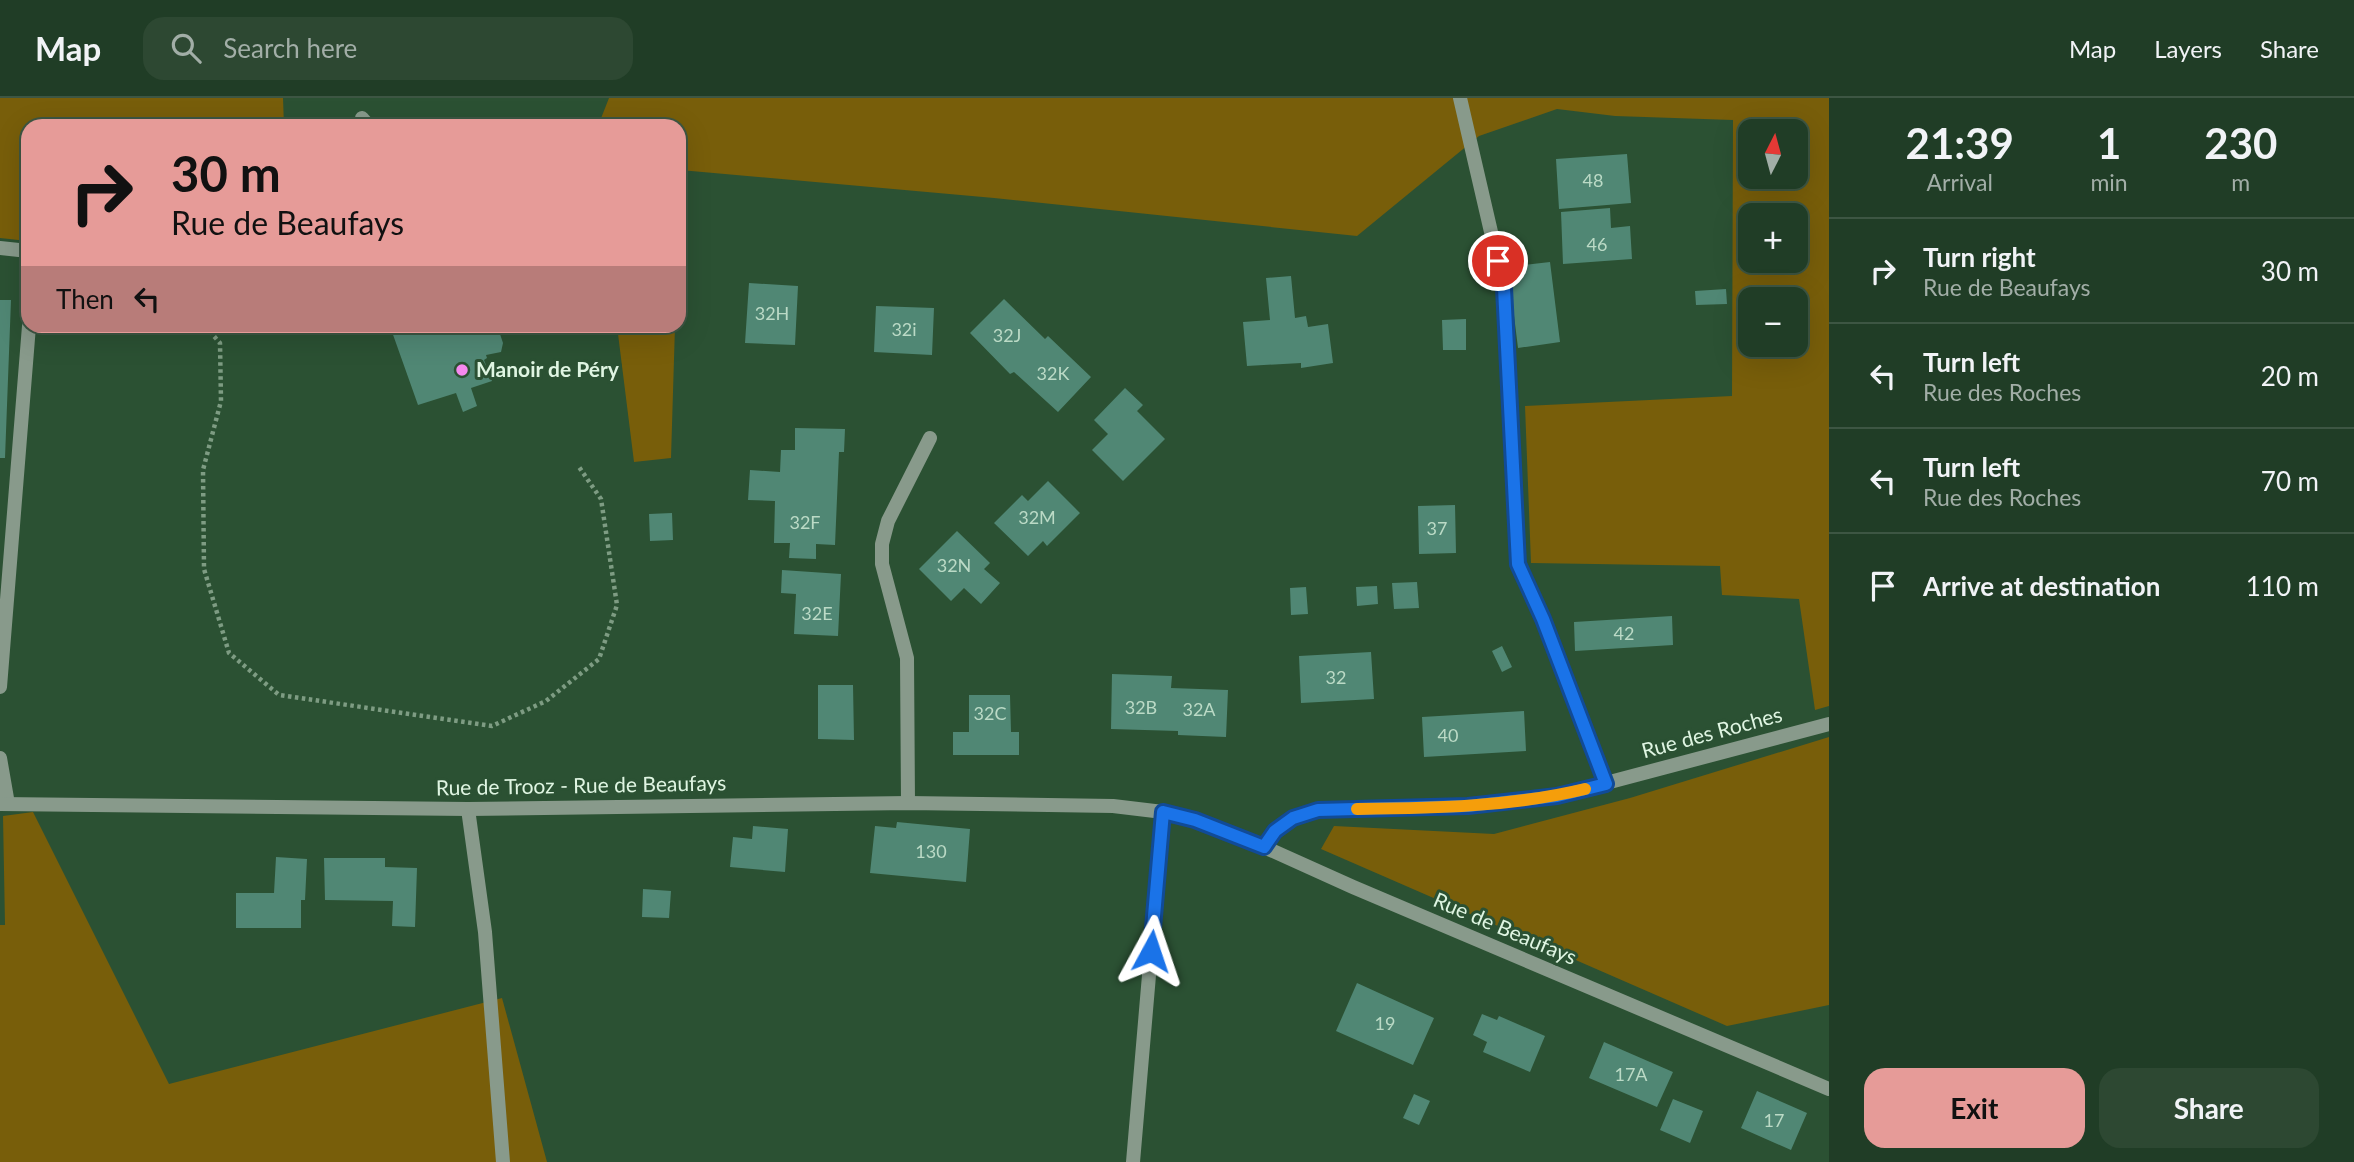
<!DOCTYPE html>
<html lang="en">
<head>
<meta charset="utf-8">
<style>
  :root { --surface:#203d26; --page:#2d4832; --text:#f1f3f6; --muted:#a2aea7; --line:#3d5643; --accent:#e69b98 }
  body { margin:0; font-family:Lato,sans-serif; background:var(--page); color:var(--text); height:100vh; display:flex; flex-direction:column; font-size:26px; white-space:nowrap }
  * { box-sizing:border-box; margin:0 }
  p { font-size:23px; color:var(--muted) }
  .icon { flex:none; width:38px; height:38px; fill:none; stroke:currentColor; stroke-width:2; stroke-linecap:round; stroke-linejoin:round }
  .map { position:relative; flex:1; overflow:hidden }
  .side { display:flex; flex-direction:column; background:var(--surface); width:525px }
  .side>* { flex:none }
  .top-card { position:absolute; left:21px; top:21px; width:665px; height:214px; border-radius:21px; box-shadow:0 7px 28px #0002,0 0 0 2px var(--line); background:#e69b98; color:#111; overflow:hidden }
  .needle { width:46px; rotate:6deg }
  .fabs { position:absolute; left:1738px; top:21px; display:grid; gap:14px }
  .fabs a { display:grid; place-items:center; width:70px; height:70px; border-radius:14px; background:var(--surface); box-shadow:0 7px 28px #0002,0 0 0 2px var(--line); font-size:35px }
  .pin { position:absolute; display:grid; place-items:center; width:60px; height:60px; color:#fff; margin:-30px; border:4px solid #fff; border-radius:50%; box-shadow:0 2px 7px #0007 }
  .me { position:absolute; width:77px; margin:-38px; rotate:5deg; stroke-linejoin:round; filter:drop-shadow(0 0 5px #0008) }
  .turn { display:flex; align-items:center; gap:24px; height:147px; padding:0 35px; font-size:32px }
  .turn .icon { width:91px; height:91px; stroke-width:2.5 }
  .turn b { display:block; font-size:49px; line-height:60px }
  .then { display:flex; align-items:center; height:66px; padding:0 35px; background:#0003; gap:14px; font-size:26px }
  .eta { display:flex; justify-content:space-evenly; align-items:center; height:119px; text-align:center }
  .eta b { font-size:42px; font-weight:700; line-height:49px }
  .primary-button { display:flex; gap:14px; margin-top:auto; padding:14px 35px }
  .primary-button a { flex:1; height:80px; border-radius:21px; background:var(--accent); color:#111; font-size:28px; font-weight:700; line-height:80px; text-align:center }
  .primary-button a+a { background:var(--page); color:var(--text) }
  ul { padding:0; list-style:none }
  li { display:flex; align-items:center; gap:21px; height:105px; padding:0 35px; border-top:2px solid var(--line) }
  li div { flex:1 }
  li b { display:block; font-size:26px }
  li em { font-style:normal }
  header { display:flex; align-items:center; gap:42px; box-sizing:border-box; height:98px; padding:0 35px; background:var(--surface); border-bottom:2px solid var(--line) }
  header strong { font-size:33px }
  nav { display:flex; gap:38px; margin-inline-start:auto; font-size:24px }
  .search { width:490px; height:63px; background:var(--page); display:flex; align-items:center; gap:18px; box-sizing:border-box; padding:0 24px; border-radius:21px; color:var(--muted); font-size:26px }
  main { display:flex; flex:1; min-height:0 }
  .map>svg:first-child { display:block }
  .green { fill:#785e0a; fill-rule:evenodd }
  .building { fill:#508774 }
  .lines { fill:none; stroke-linecap:round; stroke-linejoin:round }
  .path { stroke:#7e9c83; stroke-width:4.5; stroke-dasharray:3.5 3.5; stroke-linecap:butt }
  .service { stroke:#889a8b; stroke-width:14 }
  .minor { stroke:#889a8b; stroke-width:14 }
  .tertiary { stroke:#889a8b; stroke-width:14 }
  .route-casing { stroke:#114b97; stroke-width:18 }
  .route { stroke:#1a73e8; stroke-width:12 }
  .slow { stroke:#f59e0b; stroke-width:12 }
  .poi-dot { fill:#f589ee; stroke:#2b5133; stroke-width:2.5 }
  .labels { text-anchor:middle; stroke-width:6; stroke-linejoin:round; paint-order:stroke }
  .number-label { font-size:18px; fill:#bbdac6 }
  .poi-label { font-size:21px; font-weight:bold; fill:#dff5e2; stroke:#2b5133; text-anchor:start }
  .street-label { font-size:21px; fill:#dff5e2; stroke:#2b5133 }
</style>
</head>
<body>
<header>
<strong>Map</strong>
<div class="search"><svg class="icon" aria-label="search" viewBox="0 0 24 24"><circle cx="10" cy="10" r="6"/><path d="M15 15l6 6"/></svg>Search here</div>
<nav><a>Map</a><a>Layers</a><a>Share</a></nav>
</header>
<main>
<div class="map">
<svg width="1829" height="1064" viewBox="0 0 1829 1064">
  <rect width="100%" height="100%" fill="#2b5133"/>
  <!-- green -->
  <path class="green" d="M0,0H283L284,28H28V143L0,140Z
    M609,0H1829V608L1815,612L1799,501L1722,497L1720,468L1531,465L1525,308L1732,298L1733,22L1615,18L1557,11L1479,38L1357,138L994,100L680,72L679,93V28H598ZM1750,33H1796V79H1750ZM1750,117H1796V163H1750ZM1750,201H1796V247H1750Z
    M617,228H675L671,360L634,364Z
    M1829,639V907L1727,928L1321,751L1334,728L1494,736L1630,700Z
    M33,714L169,986L502,900L547,1064H0V827H5L3,718Z"/>
  <!-- building -->
  <path class="building" d="M1627,56L1631,105L1559,111L1556,61Z
    M1610,110L1611,130L1630,128L1632,161L1563,166L1561,114Z
    M1550,164L1560,244L1518,250L1508,169Z
    M1291,178L1295,220L1306,218L1308,229L1328,226L1333,265L1301,270V265L1247,268L1243,224L1270,222L1266,180Z
    M749,185L798,188L795,247L745,245Z
    M1726,191L1727,206L1696,207L1695,193Z
    M1004,201L1045,241L1048,238L1091,279L1058,314L1014,274L1010,276L970,235Z
    M0,202H11L5,360H0Z
    M876,208L934,210L932,257L874,254Z
    M1466,221V252H1443L1442,222Z
    M392,228H493L499,233L503,245L501,254L486,257L487,260L484,262L492,283L471,290L477,308L463,314L456,295L418,307L391,231L393,230Z
    M1125,290L1143,307L1137,313L1165,341L1123,383L1092,352L1108,336L1094,322Z
    M795,330L845,331L844,354H839L835,447L816,446V461L789,460L790,445H774L775,403L748,402L750,372L780,374L781,352H795Z
    M1048,383L1080,415L1047,448L1043,443L1028,458L994,425L1022,397L1028,403Z
    M1455,407L1456,455L1419,456L1418,408Z
    M672,415L673,442L650,443L649,416Z
    M957,433L990,465L984,471L1000,485L981,506L964,490L951,503L919,471Z
    M782,472L841,476L838,538L794,536L796,496L781,495Z
    M1417,484L1419,510L1394,511L1392,485Z
    M1377,488L1378,506L1357,508L1356,489Z
    M1306,489L1308,516L1291,517L1290,490Z
    M1672,518L1673,547L1575,553L1574,524Z
    M1502,548L1512,569L1502,574L1492,553Z
    M1371,554L1374,601L1301,605L1299,558Z
    M1112,576L1172,578L1171,590L1228,592L1226,639L1178,637V633L1111,631Z
    M818,587H853L854,642L818,641Z
    M969,597H1010L1011,634H1019V657H953V634H969Z
    M1524,613L1526,653L1424,659L1422,619Z
    M897,724L970,731L966,784L870,775L875,728L896,730Z
    M753,728L788,731L785,774L730,769L733,739L752,741Z
    M276,759L307,761L305,802H301V830H236V795H274Z
    M324,760H385V769L417,770L415,829L392,828L393,803L325,802Z
    M643,791L671,793L669,820L642,819Z
    M1357,885L1434,920L1413,967L1336,933Z
    M1482,916L1497,922L1499,918L1545,938L1530,974L1483,954L1487,944L1473,937Z
    M1604,944L1673,974L1657,1009L1589,980Z
    M1757,993L1807,1015L1791,1052L1741,1030Z
    M1414,996L1430,1003L1419,1027L1403,1020Z
    M1673,1001L1703,1013L1690,1045L1660,1032Z"/>
  <g class="lines">
    <!-- path -->
    <path class="path" d="M205,228L220,245L221,303L203,372L204,471L229,555L279,597L492,628L546,603L599,561L617,507L601,401L579,369"/>
    <!-- service -->
    <path class="service" d="M362,20L369,28
      M0,150L28,153
      M0,589L29,228
      M0,660L8,706
      M468,711L485,834L503,1064"/>
    <!-- minor -->
    <path class="minor" d="M1460,0L1504,190L1518,465L1543,521L1606,686
      M908,705L907,560L882,466V446L888,423L930,340
      M1264,749L1275,733L1293,720L1318,712L1468,708L1557,698L1829,626
      M1133,1064L1163,714"/>
    <!-- tertiary -->
    <path class="tertiary" d="M0,706L468,711L908,705L1113,708L1163,714L1195,722L1264,749L1353,789L1829,991"/>
  </g>
  <g class="lines">
    <defs>
      <path id="route" d="M1151,853L1163,714L1195,722L1264,749L1275,733L1293,720L1318,712L1468,708L1557,698L1606,686L1543,521L1518,466L1504,190L1498,163"/>
    </defs>
    <!-- route casing -->
    <use href="#route" class="route-casing"/>
    <!-- route -->
    <use href="#route" class="route"/>
    <!-- slow -->
    <path class="slow" d="M1357,711C1433,710 1510,709 1585,691"/>
  </g>
  <!-- markers -->
  <circle class="poi-dot" cx="462" cy="272" r="7"/>
  <g class="labels">
    <!-- number labels -->
    <g class="number-label">
      <text x="1593" y="89">48</text>
      <text x="1597" y="153">46</text>
      <text x="772" y="222">32H</text>
      <text x="904" y="238">32i</text>
      <text x="1007" y="244">32J</text>
      <text x="1053" y="282">32K</text>
      <text x="1037" y="426">32M</text>
      <text x="805" y="431">32F</text>
      <text x="1437" y="437">37</text>
      <text x="954" y="474">32N</text>
      <text x="817" y="522">32E</text>
      <text x="1624" y="542">42</text>
      <text x="1336" y="586">32</text>
      <text x="1141" y="616">32B</text>
      <text x="1199" y="618">32A</text>
      <text x="990" y="622">32C</text>
      <text x="1448" y="644">40</text>
      <text x="931" y="760">130</text>
      <text x="1385" y="932">19</text>
      <text x="1631" y="983">17A</text>
      <text x="1774" y="1029">17</text>
    </g>
    <!-- poi labels -->
    <g class="poi-label">
      <text x="476" y="279">Manoir de Péry</text>
    </g>
    <!-- street labels -->
    <g class="street-label">
      <text transform="translate(1712 635) rotate(-15)" y="7">Rue des Roches</text>
      <text transform="translate(581 688) rotate(-1)" y="7">Rue de Trooz - Rue de Beaufays</text>
      <text transform="translate(1505 831) rotate(23)" y="7">Rue de Beaufays</text>
    </g>
  </g>
</svg>
<div class="fabs">
<a><svg class="needle" viewBox="-14 -14 28 28"><path d="M0-13l5 13h-10z" fill="#e53935"/><path d="M0 13l5-13h-10z" fill="#a2aea7"/></svg></a>
<a>+</a>
<a>−</a>
</div>
<div class="pin" style="left:1498px;top:163px;background:#d93025"><svg class="icon" aria-label="arrive" viewBox="0 0 24 24"><path d="M6 21V4h12l-3 4 3 4H6"/></svg></div>
<svg class="me" style="left:1151px;top:853px" viewBox="-20 -20 40 40"><path d="M0-17L14 15 0 8-14 15z" fill="#1a73e8" stroke="#fff" stroke-width="4"/></svg>
<div class="top-card">
<div class="turn"><svg class="icon" aria-label="right" viewBox="0 0 24 24"><path d="M7 20v-9h11M14 6l5 5-5 5"/></svg><div><b>30 m</b>Rue de Beaufays</div></div>
<div class="then">Then<svg class="icon" aria-label="left" viewBox="0 0 24 24"><path d="M17 20v-9H6M10 6l-5 5 5 5"/></svg></div>
</div>
</div>
<section class="side">
<div class="eta">
<div><b>21:39</b><p>Arrival</p></div>
<div><b>1</b><p>min</p></div>
<div><b>230</b><p>m</p></div>
</div>
<ul>
<li><svg class="icon" aria-label="right" viewBox="0 0 24 24"><path d="M7 20v-9h11M14 6l5 5-5 5"/></svg><div><b>Turn right</b><p>Rue de Beaufays</p></div><em>30 m</em></li>
<li><svg class="icon" aria-label="left" viewBox="0 0 24 24"><path d="M17 20v-9H6M10 6l-5 5 5 5"/></svg><div><b>Turn left</b><p>Rue des Roches</p></div><em>20 m</em></li>
<li><svg class="icon" aria-label="left" viewBox="0 0 24 24"><path d="M17 20v-9H6M10 6l-5 5 5 5"/></svg><div><b>Turn left</b><p>Rue des Roches</p></div><em>70 m</em></li>
<li><svg class="icon" aria-label="arrive" viewBox="0 0 24 24"><path d="M6 21V4h12l-3 4 3 4H6"/></svg><div><b>Arrive at destination</b></div><em>110 m</em></li>
</ul>
<div class="primary-button"><a>Exit</a><a>Share</a></div>
</section>
</main>
</body>
</html>
